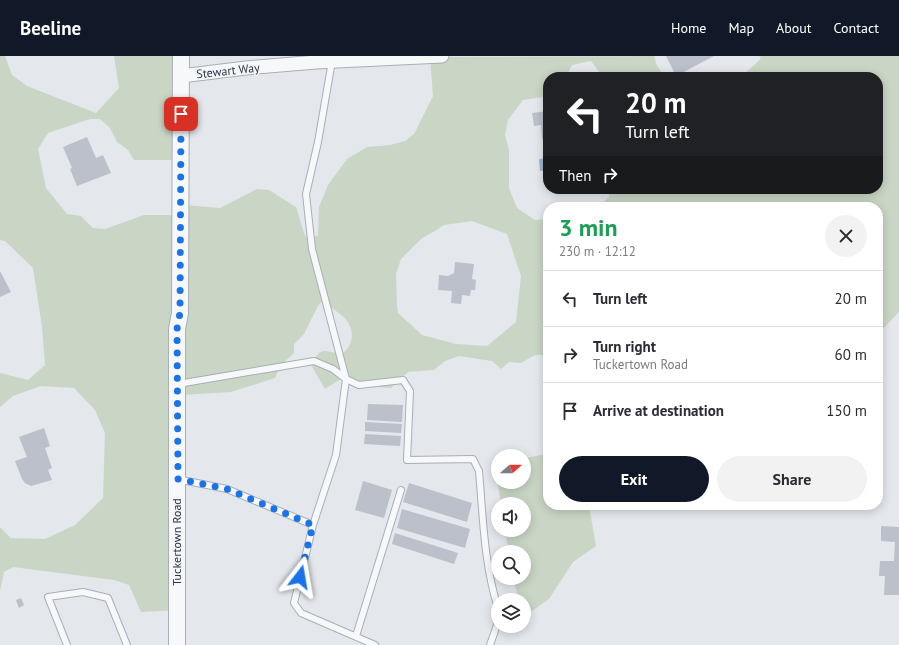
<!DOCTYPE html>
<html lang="en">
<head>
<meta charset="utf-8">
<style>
  :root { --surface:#fff; --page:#f2f2f3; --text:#2b2b33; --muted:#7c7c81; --line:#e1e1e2; --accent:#111827 }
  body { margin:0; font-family:"PT Sans",sans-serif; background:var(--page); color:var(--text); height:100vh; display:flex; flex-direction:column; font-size:15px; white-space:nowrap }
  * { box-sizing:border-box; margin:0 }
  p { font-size:13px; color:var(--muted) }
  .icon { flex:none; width:22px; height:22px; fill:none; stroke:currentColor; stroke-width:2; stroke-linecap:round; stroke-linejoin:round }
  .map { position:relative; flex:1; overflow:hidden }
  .drawer { position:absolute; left:543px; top:146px; width:340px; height:308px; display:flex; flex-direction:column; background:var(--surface); border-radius:16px; box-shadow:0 2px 10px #0003 }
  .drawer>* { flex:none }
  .banner { position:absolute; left:543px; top:16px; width:340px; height:122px; border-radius:16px; box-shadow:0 2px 10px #0003; background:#202124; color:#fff; overflow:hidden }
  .needle { width:26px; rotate:69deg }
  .fabs { position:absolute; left:491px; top:393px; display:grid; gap:8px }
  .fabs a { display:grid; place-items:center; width:40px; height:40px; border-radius:50%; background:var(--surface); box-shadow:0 2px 10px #0003; font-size:20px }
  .pin { position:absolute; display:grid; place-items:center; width:34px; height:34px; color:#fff; margin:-17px; border-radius:8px; box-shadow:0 2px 6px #0006 }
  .me { position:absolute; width:44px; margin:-22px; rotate:14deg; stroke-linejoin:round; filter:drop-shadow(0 0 3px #0008) }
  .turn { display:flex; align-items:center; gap:14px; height:84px; padding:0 16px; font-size:18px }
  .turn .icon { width:52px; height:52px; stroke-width:2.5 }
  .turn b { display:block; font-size:28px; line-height:34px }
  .then { display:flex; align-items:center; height:38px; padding:0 16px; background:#0003; gap:8px; font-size:15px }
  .round { display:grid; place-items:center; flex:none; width:42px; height:42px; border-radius:21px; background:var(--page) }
  .summary { display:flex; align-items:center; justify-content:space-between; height:68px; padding:0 16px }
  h1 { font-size:24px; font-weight:700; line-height:30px; color:#1e9e55 }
  .cta { display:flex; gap:8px; margin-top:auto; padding:8px 16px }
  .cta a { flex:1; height:46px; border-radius:24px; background:var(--accent); color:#fff; font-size:16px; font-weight:700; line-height:46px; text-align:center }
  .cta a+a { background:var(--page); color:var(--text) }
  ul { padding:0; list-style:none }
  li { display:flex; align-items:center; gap:12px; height:56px; padding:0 16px; border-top:1px solid var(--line) }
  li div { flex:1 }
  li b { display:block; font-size:15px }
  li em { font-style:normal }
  header { display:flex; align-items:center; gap:24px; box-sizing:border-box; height:56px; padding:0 20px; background:var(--accent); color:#fff }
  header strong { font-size:19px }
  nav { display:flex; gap:22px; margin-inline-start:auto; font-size:14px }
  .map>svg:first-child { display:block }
  .green { fill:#c9d6c5; fill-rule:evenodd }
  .water { fill:#9fb4cc }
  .building { fill:#bbc0ca }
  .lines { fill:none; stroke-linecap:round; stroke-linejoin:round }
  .service-casing { stroke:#a9aeb7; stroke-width:8 }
  .minor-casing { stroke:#a9aeb7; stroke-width:15 }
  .tertiary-casing { stroke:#a9aeb7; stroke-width:18 }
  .service { stroke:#f7f8fa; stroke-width:6 }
  .minor { stroke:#f7f8fa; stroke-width:13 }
  .tertiary { stroke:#f7f8fa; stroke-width:16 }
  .route { stroke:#1a73e8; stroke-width:7; stroke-dasharray:0 12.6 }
  .labels { text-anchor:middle; stroke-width:3; stroke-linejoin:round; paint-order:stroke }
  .street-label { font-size:12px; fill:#2b3445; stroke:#f4f6f9 }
</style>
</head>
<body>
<header>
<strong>Beeline</strong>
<nav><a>Home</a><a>Map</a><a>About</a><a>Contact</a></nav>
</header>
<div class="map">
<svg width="899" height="589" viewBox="0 0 899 589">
  <rect width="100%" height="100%" fill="#e4e7ec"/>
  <!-- green -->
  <path class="green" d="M0,0H5L12,19L27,30L96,57L119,32L114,0H184L183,104H134L128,94L117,86L110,72L100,63H90L48,77L38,93L46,132L67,158L81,160L93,172L105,173L144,159H180L184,149L220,152L257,133L269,134L296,151L305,180L310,184L318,179L319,151L328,129L347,103L367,91L390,89L405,85L414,78L433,40L430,1L654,0L657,10L665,21H603L591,5L572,9L566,21H548V40L523,44L508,64L505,79L509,94V132L517,152L535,164L548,163V299H535L521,307L509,306L501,313L492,305L459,300L445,305L434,314L408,316L391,332L366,330L344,321L325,333L311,309C322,290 321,295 342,298C353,290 355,276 347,265C343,259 329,250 322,245L318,250L304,278L294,288V297L281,309L275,322L231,336L182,339L179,554L141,556L129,529L114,524L13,511L4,516L0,535V471L11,482L45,483L75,469L103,442L105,377L95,354L74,332L41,330L13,340L0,351V317L28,324L45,309L42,271L33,212L5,185L0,184ZM472,165L507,178L521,220L516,266L487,290L456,288L422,279L398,257L397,250L396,218L401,203L422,182L435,175L444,169Z
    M759,0H899V256L878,278V151H598L609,141V133H878V21H741C747,14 755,10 761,2Z
    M548,398V449H591L589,450L596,490L573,506L549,543L532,555L524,546V544H522L517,537L513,522H524V496H509L505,474H524V448H501L496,415L498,414V426H524V402Z"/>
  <!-- water -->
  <path class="water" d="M548,102V114L540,115L539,103Z"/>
  <!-- building -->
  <path class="building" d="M666,0H714L676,20Z
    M548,55V82L542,83L541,69L534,70L532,57Z
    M87,81L96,102L103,99L111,117L77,130L70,113L72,112L63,91Z
    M455,206L474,208L472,223L476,224L475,234H471L470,240L462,239L461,248L451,247L452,235L438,234L439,219L448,220L454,217Z
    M0,215L11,236L0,241Z
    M368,348L403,349L402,366L367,364Z
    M365,366L402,368L401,377L365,375Z
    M44,372L50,390L45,392L52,412L48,414L52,424L31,430L25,427L22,423L15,405L27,401L19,381Z
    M365,378L401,380L400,390L364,388Z
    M363,425L392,434L384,462L355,454Z
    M409,427L472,447L467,466L403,446Z
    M402,453L470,473L465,492L397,472Z
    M881,470L899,471V539H884L885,520H879L880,505H894L895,486L881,485Z
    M395,477L458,497L454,508L392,488Z
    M21,542L24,549L19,552L16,544Z"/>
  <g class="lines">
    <defs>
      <path id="service" d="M178,328L314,305L333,313L346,323L359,329L403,324L410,335L407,404L473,403L479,415C483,461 484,508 498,552
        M177,423L227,433L313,469L294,547L301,557L375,589
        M313,469L336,399L346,323L312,193L306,138L318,86L332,5
        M356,580L401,434
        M67,589L48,541L83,536L108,542L127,589
        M490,589L498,566"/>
      <path id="minor" d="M181,20L246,12L316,6L442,0"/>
      <path id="tertiary" d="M177,589V273L180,257L181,0"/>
    </defs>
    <!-- service casing -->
    <use href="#service" class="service-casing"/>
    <!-- minor casing -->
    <use href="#minor" class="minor-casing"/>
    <!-- tertiary casing -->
    <use href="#tertiary" class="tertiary-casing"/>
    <!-- service -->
    <use href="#service" class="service"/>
    <!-- minor -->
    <use href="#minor" class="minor"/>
    <!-- tertiary -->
    <use href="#tertiary" class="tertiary"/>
  </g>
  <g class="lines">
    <!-- route -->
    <path class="route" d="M181,58L180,257L177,273L178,423L227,433L313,469L300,521"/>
  </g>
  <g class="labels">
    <!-- street labels -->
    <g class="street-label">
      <text transform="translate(228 15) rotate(-6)" y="4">Stewart Way</text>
      <text transform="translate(177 486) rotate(-90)" y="4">Tuckertown Road</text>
    </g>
  </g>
</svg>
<div class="fabs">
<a><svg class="needle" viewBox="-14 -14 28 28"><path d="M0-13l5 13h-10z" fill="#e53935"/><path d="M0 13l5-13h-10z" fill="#7c7c81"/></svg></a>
<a><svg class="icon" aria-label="sound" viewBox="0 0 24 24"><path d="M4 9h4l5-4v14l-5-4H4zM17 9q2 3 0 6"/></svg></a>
<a><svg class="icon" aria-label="search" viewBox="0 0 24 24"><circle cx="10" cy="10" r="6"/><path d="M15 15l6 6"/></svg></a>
<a><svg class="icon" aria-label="layers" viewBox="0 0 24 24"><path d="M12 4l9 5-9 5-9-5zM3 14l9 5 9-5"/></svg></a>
</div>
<div class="pin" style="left:181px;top:58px;background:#d93025"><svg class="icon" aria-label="arrive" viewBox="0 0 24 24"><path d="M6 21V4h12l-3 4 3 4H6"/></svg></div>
<svg class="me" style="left:300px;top:521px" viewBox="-20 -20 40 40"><path d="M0-17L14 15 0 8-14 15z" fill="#1a73e8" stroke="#fff" stroke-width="4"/></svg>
<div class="banner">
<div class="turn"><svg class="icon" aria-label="left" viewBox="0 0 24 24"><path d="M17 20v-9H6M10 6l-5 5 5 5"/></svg><div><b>20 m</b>Turn left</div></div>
<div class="then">Then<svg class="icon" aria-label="right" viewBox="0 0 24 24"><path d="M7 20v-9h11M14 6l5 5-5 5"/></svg></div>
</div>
<section class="drawer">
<div class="summary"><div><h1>3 min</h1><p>230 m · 12:12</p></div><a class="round"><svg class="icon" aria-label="close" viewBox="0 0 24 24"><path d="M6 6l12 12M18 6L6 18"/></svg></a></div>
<ul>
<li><svg class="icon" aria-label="left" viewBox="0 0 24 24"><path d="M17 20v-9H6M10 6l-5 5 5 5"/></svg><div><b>Turn left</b></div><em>20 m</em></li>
<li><svg class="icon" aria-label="right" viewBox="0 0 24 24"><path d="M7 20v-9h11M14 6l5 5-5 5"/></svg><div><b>Turn right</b><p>Tuckertown Road</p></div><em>60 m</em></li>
<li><svg class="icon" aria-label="arrive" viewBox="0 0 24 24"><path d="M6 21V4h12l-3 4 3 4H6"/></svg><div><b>Arrive at destination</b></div><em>150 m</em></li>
</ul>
<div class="cta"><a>Exit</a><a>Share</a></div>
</section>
</div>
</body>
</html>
